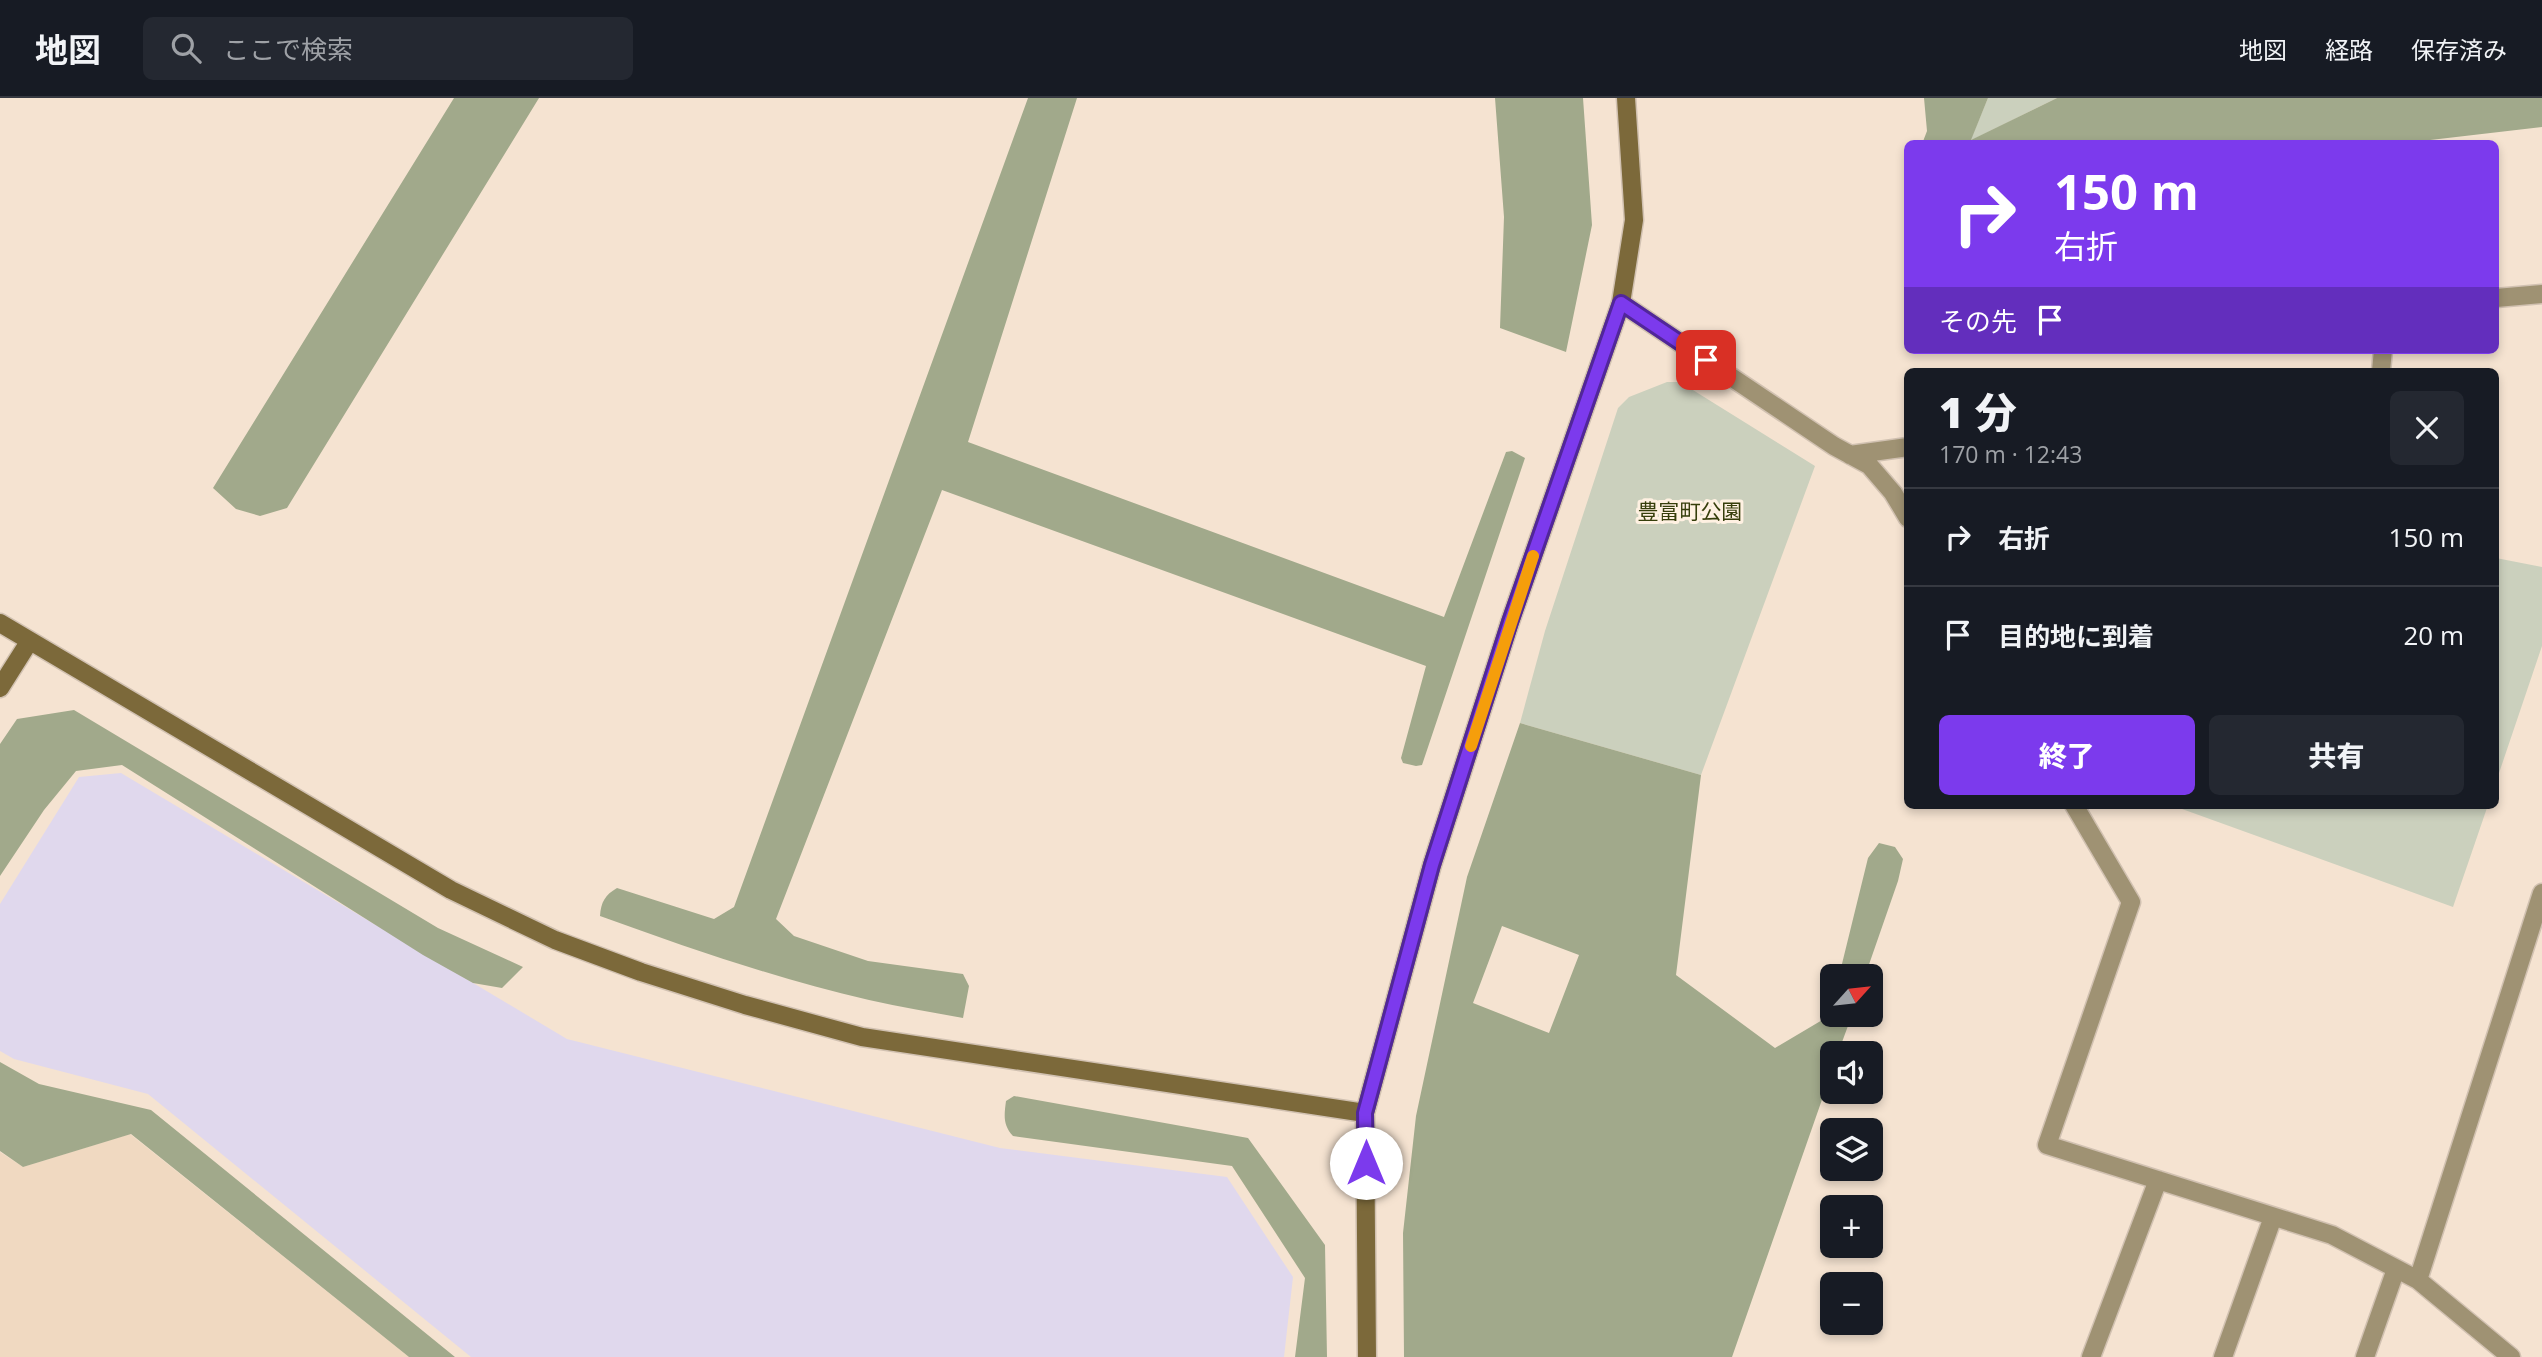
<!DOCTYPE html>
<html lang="ja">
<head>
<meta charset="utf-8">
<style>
  :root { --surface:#171b24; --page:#242831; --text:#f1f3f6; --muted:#9ea1a6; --line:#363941; --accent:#7c3aed }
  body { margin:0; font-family:"Open Sans","Noto Sans JP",sans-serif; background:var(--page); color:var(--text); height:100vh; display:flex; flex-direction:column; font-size:26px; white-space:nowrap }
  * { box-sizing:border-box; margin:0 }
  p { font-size:23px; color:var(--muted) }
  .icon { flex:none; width:38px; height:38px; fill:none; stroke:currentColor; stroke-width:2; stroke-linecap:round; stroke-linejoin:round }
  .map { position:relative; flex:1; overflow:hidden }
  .side { position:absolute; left:1904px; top:270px; width:595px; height:441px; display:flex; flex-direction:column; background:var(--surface); border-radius:10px; box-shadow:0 4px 10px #0003 }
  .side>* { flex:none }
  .hud { position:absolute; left:1904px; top:42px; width:595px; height:214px; border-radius:10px; box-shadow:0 4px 10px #0003; background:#7c3aed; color:#fff; overflow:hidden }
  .needle { width:46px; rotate:63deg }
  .controls { position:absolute; left:1820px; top:866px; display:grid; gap:14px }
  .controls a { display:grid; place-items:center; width:63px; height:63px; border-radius:10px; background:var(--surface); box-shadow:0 4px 10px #0003; font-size:35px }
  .pin { position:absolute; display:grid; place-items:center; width:60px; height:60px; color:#fff; margin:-30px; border-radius:14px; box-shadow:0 4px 10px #0006 }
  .me { position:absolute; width:77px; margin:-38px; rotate:0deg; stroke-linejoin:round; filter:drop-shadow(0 0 5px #0008) }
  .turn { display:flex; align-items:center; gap:24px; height:147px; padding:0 35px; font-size:32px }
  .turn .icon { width:91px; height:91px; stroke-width:2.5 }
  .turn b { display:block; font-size:49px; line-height:60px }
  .then { display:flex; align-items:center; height:66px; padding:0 35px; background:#0003; gap:14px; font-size:26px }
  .round { display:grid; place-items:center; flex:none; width:74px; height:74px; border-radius:10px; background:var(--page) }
  .summary { display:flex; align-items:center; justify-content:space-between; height:119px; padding:0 35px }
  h1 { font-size:42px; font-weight:800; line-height:52px }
  .button { display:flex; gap:14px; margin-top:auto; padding:14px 35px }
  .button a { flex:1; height:80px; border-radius:10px; background:var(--accent); color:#fff; font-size:28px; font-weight:800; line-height:80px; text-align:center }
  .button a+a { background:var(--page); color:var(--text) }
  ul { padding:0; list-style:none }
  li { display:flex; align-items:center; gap:21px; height:98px; padding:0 35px; border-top:2px solid var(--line) }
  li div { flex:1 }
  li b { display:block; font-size:26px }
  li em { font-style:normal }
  header { display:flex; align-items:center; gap:42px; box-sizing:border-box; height:98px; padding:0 35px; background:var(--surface); border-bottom:2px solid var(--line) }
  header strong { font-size:33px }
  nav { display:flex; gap:38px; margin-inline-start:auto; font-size:24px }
  .search { width:490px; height:63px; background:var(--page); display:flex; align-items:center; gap:18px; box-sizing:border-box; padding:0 24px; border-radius:10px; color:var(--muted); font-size:26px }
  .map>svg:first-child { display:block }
  .built { fill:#f0d9c1 }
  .industrial { fill:#e0d8ed }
  .green { fill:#cbd0bd }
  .forest { fill:#a1a98b; fill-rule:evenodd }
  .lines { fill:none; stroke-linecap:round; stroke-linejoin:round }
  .street-casing { stroke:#d1c1b1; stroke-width:21 }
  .secondary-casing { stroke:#d1c1b1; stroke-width:21 }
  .street { stroke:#9f9273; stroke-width:18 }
  .secondary { stroke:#7c693a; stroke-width:18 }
  .route-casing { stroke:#51269a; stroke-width:18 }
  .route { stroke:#7c3aed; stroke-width:12 }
  .slow { stroke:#f59e0b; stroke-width:12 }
  .labels { text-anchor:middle; stroke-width:6; stroke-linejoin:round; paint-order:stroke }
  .park-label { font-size:21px; fill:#363e0b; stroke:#fff1e2 }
</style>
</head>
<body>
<header>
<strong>地図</strong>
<div class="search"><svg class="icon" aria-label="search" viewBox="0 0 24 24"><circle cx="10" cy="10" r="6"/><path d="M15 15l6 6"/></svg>ここで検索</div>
<nav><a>地図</a><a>経路</a><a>保存済み</a></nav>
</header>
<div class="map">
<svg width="2542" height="1259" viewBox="0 0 2542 1259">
  <rect width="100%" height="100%" fill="#f5e3d1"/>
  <!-- built -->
  <path class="built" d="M130,1036L409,1259H0V1054L23,1069Z"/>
  <!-- industrial -->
  <path class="industrial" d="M121,675L567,941L1000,1050L1227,1079L1293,1179L1284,1259H471L148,996L14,961L0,953V806L79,679Z"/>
  <!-- green -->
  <path class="green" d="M1988,0H2057L1970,43Z
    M1667,284H1680L1815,368L1701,677L1520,625L1545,533L1618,310L1629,299Z
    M2496,460L2542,469V548L2496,684Z
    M2171,707H2488L2453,809Z"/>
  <!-- forest -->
  <path class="forest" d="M454,0H539L287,410L260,418L236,411L213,390Z
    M1028,0H1077L968,344L1444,519L1506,354L1512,353L1525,360L1422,667L1416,668L1403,665L1401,660L1426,568L942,392L776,821L794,838L868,863L963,876L969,888L963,920C932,914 900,909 869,902C778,881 688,850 600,818C601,804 605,797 617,790L714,821L734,809Z
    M1495,0H1583L1592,127L1566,254L1500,230L1504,119Z
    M1924,0H1988L1971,42L2057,0H2542V29L2396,46H1922L1927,33Z
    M74,612L438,830L523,869L502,890L473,885L423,857L122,667L76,673L44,712L0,778V646L17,621Z
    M1520,625L1701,677L1676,877L1775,950L1829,918L1832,905V917H1852L1838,955L1832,956V973L1732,1259H1404L1403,1135L1416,1018L1467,779ZM1502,828L1579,857L1549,935L1473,905Z
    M1879,745L1895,749L1903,761L1898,783L1865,878H1839L1868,760Z
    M0,964L39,986L151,1012L455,1259H409L131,1036L23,1069L0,1053Z
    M1014,998L1248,1040L1325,1147L1327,1259H1295L1305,1180L1232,1068L1013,1038C1003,1027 1004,1018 1006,1003Z"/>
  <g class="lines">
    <defs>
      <path id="street" d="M2496,200L2542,196
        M1621,205L1834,348L1869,367L1893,395L1908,420
        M2381,273L2383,252
        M1850,357L1908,349
        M2074,707L2131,804L2047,1047L2332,1137L2418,1182L2511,1259
        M2418,1182L2542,795
        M2091,1259L2158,1082
        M2223,1259L2273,1119
        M2365,1259L2396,1171"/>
      <path id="secondary" d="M0,525L451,792L555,842L641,874L745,907L862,939L1365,1015
        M0,590L29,544
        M1367,1259L1365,1015L1432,767L1510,524L1621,205L1634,122L1626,0"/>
    </defs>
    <!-- street casing -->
    <use href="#street" class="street-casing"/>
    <!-- secondary casing -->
    <use href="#secondary" class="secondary-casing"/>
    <!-- street -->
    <use href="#street" class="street"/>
    <!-- secondary -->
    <use href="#secondary" class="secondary"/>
  </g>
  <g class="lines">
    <defs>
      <path id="route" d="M1366,1065L1365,1015L1432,767L1510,524L1621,205L1706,262"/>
    </defs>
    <!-- route casing -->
    <use href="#route" class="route-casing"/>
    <!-- route -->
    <use href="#route" class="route"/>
    <!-- slow -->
    <path class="slow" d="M1471,648L1533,458"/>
  </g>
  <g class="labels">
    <!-- park labels -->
    <g class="park-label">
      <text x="1690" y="421">豊富町公園</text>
    </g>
  </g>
</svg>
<div class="controls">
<a><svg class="needle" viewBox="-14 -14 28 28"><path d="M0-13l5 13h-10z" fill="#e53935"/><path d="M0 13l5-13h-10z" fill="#9ea1a6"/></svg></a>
<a><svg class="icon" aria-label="sound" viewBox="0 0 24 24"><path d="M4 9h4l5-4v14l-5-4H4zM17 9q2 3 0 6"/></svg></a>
<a><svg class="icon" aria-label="layers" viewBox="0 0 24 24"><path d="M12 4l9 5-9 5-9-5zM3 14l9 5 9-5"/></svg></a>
<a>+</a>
<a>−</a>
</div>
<div class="pin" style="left:1706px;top:262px;background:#d93025"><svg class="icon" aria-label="arrive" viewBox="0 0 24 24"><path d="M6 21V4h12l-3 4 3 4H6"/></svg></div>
<svg class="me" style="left:1366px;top:1065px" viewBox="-20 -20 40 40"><circle r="19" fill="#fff"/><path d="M0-13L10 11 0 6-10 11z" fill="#7c3aed"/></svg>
<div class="hud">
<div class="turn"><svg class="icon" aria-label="right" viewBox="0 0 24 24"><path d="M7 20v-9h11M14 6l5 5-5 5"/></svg><div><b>150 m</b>右折</div></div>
<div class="then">その先<svg class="icon" aria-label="arrive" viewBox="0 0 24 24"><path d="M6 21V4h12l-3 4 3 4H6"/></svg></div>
</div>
<section class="side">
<div class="summary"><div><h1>1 分</h1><p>170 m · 12:43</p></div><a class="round"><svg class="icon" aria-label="close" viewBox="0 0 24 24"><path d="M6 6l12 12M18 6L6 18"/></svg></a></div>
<ul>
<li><svg class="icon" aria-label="right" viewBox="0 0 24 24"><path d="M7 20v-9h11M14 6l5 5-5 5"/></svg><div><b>右折</b></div><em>150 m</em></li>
<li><svg class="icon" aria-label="arrive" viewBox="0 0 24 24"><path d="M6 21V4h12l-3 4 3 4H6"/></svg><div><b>目的地に到着</b></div><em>20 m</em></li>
</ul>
<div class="button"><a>終了</a><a>共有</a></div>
</section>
</div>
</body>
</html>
